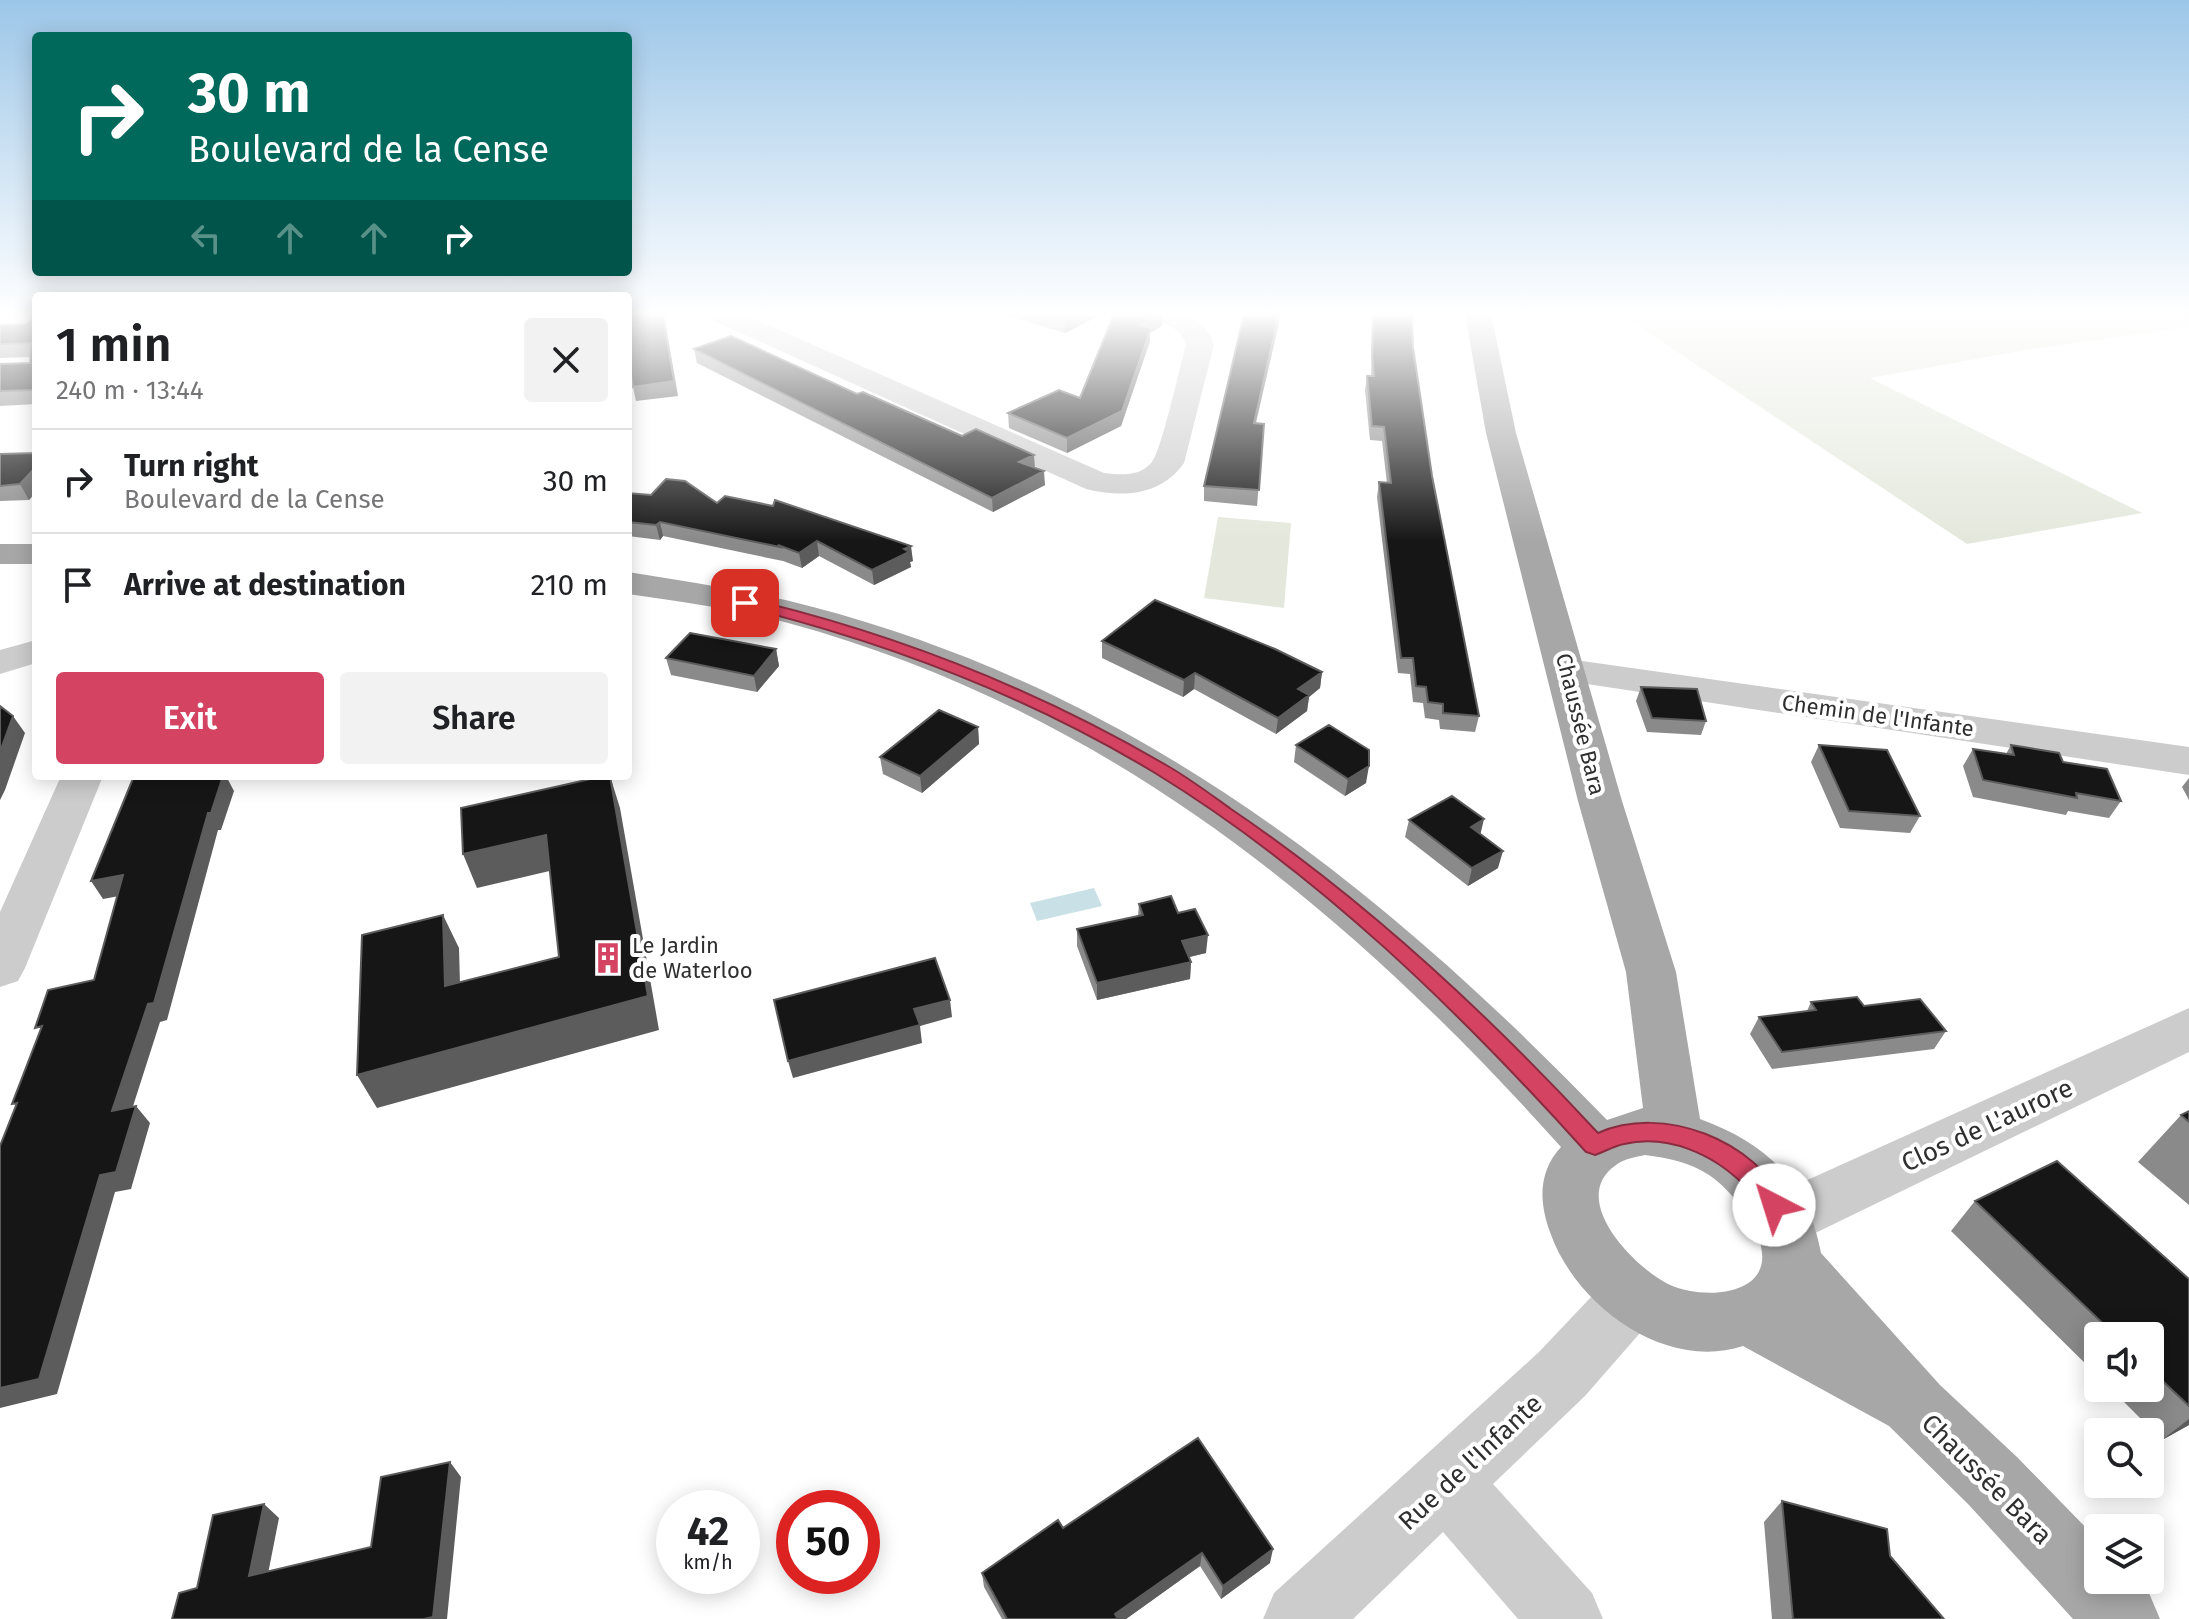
<!DOCTYPE html>
<html lang="en">
<head>
<meta charset="utf-8">
<style>
  :root { --surface:#fff; --page:#f2f2f2; --text:#202124; --muted:#757577; --line:#e0e0e0; --accent:#d54362 }
  body { margin:0; font-family:"Fira Sans",sans-serif; background:var(--page); color:var(--text); height:100vh; display:flex; flex-direction:column; font-size:30px; white-space:nowrap }
  * { box-sizing:border-box; margin:0 }
  p { font-size:26px; color:var(--muted) }
  .icon { flex:none; width:44px; height:44px; fill:none; stroke:currentColor; stroke-width:2; stroke-linecap:round; stroke-linejoin:round }
  .map { position:relative; flex:1; overflow:hidden }
  .sheet { position:absolute; left:32px; top:292px; width:600px; height:488px; display:flex; flex-direction:column; background:var(--surface); border-radius:8px; box-shadow:0 4px 20px #0003 }
  .sheet>* { flex:none }
  .hud { position:absolute; left:32px; top:32px; width:600px; height:244px; border-radius:8px; box-shadow:0 4px 20px #0003; background:#00695c; color:#fff; overflow:hidden }
  .controls { position:absolute; left:2084px; top:1322px; display:grid; gap:16px }
  .controls a { display:grid; place-items:center; width:80px; height:80px; border-radius:8px; background:var(--surface); box-shadow:0 4px 20px #0003; font-size:40px }
  .speed { position:absolute; left:656px; top:1490px; display:flex; gap:16px; font-size:40px; font-weight:700; text-align:center }
  .speed>* { display:grid; place-content:center; width:104px; height:104px; border-radius:50%; background:var(--surface); box-shadow:0 4px 20px #0003; line-height:1 }
  .speed small { font-size:20px; font-weight:400 }
  .speed .limit { border:12px solid #d22; background:#fff; color:#111 }
  .pin { position:absolute; display:grid; place-items:center; width:68px; height:68px; color:#fff; margin:-34px; border-radius:16px; box-shadow:0 4px 12px #0006 }
  .me { position:absolute; width:88px; margin:-44px; rotate:320deg; stroke-linejoin:round; filter:drop-shadow(0 0 6px #0008) }
  .turn { display:flex; align-items:center; gap:28px; height:168px; padding:0 24px; font-size:36px }
  .turn .icon { width:104px; height:104px; stroke-width:2.5 }
  .turn b { display:block; font-size:56px; line-height:68px }
  .lanes { display:flex; align-items:center; height:76px; padding:0 24px; background:#0003; justify-content:center; gap:40px; direction:ltr }
  .lanes .off { opacity:.35 }
  .round { display:grid; place-items:center; flex:none; width:84px; height:84px; border-radius:8px; background:var(--page) }
  .summary { display:flex; align-items:center; justify-content:space-between; height:136px; padding:0 24px }
  h1 { font-size:48px; font-weight:600; line-height:60px }
  .cta { display:flex; gap:16px; margin-top:auto; padding:16px 24px }
  .cta a { flex:1; height:92px; border-radius:8px; background:var(--accent); color:#fff; font-size:32px; font-weight:600; line-height:92px; text-align:center }
  .cta a+a { background:var(--page); color:var(--text) }
  ul { padding:0; list-style:none }
  li { display:flex; align-items:center; gap:24px; height:104px; padding:0 24px; border-top:2px solid var(--line) }
  li div { flex:1 }
  li b { display:block; font-size:30px }
  li em { font-style:normal }
  .map>svg:first-child { display:block }
  .green { fill:#e4e8dc }
  .water { fill:#cae0e7 }
  .lines { fill:none; stroke-linecap:round; stroke-linejoin:round }
  .minor { fill:#ccc; fill-rule:evenodd }
  .major { fill:#a7a7a7; fill-rule:evenodd }
  .wall { fill:#8a8a8a }
  .shaded-wall { fill:#5c5c5c }
  .building { fill:#161616; stroke:#5c5c5c; stroke-width:2 }
  .route { fill:#d54362; stroke:#8a2c40; stroke-width:2 }
  .labels { text-anchor:middle; stroke-width:8; stroke-linejoin:round; paint-order:stroke }
  .street-label { font-size:22px; fill:#2f2f2f; stroke:#fff }
  .poi-label { font-size:22px; fill:#2f2f2f; stroke:#fff; text-anchor:start }
  .near-street-label { font-size:26px; fill:#2f2f2f; stroke:#fff }
</style>
</head>
<body>
<div class="map">
<svg width="2189" height="1619" viewBox="0 0 2189 1619">
  <rect width="100%" height="100%" fill="#fff"/>
  <!-- green -->
  <path class="green" d="M1659,314H2189V327L2026,350L1870,378L2142,513L1967,544L1629,320Z
    M1218,517L1291,523L1284,608L1204,598Z"/>
  <!-- water -->
  <path class="water" d="M1094,888L1102,906L1037,921L1030,903Z"/>
  <g class="lines">
    <!-- minor -->
    <path class="minor" d="M708,314H743L1104,473C1120,475 1140,477 1152,462C1162,449 1180,366 1186,345C1181,323 1160,328 1148,314C1177,314 1204,311 1214,345L1184,463C1161,496 1122,498 1086,489L712,320Z
      M36,640V663L0,674V650Z
      M1568,659L2189,747V775L1554,679L1549,671L1554,663Z
      M61,776H103L25,968L18,981L0,987V912Z
      M2189,1008V1052L1805,1238L1784,1245L1763,1238L1755,1219L1763,1200Z
      M1632,1268L1654,1277L1663,1297L1654,1317L1585,1396L1493,1484L1592,1593L1603,1619H1518L1443,1532L1353,1619H1263L1274,1593L1539,1352L1610,1277Z"/>
    <!-- major -->
    <path class="major" d="M1465,314H1491L1516,433L1622,801L1676,972L1700,1119C1766,1143 1808,1182 1821,1253L1940,1385L2017,1457L2098,1540V1580H2136L2149,1593L2160,1619H2073L1969,1505L1889,1426L1743,1346C1665,1372 1575,1305 1550,1232C1539,1202 1538,1172 1561,1147C1346,907 1105,709 788,623C736,609 682,602 628,594V572C690,582 752,591 813,607C1136,692 1379,884 1607,1120L1643,1108L1626,972L1578,801L1486,433ZM1645,1155C1668,1158 1689,1162 1709,1175C1743,1198 1799,1276 1728,1291C1710,1295 1684,1292 1668,1284C1634,1267 1567,1199 1616,1165C1623,1159 1636,1157 1645,1155Z
      M0,544H36V564H0Z"/>
  </g>
  <!-- wall -->
  <path class="wall" d="M1002,314H1102L1065,333Z
    M1114,314H1162V326L1150,333V341L1121,426L1067,453L1009,428L1008,413L1080,398Z
    M1281,314L1256,423L1264,424L1257,506L1204,501V486Z
    M1372,314H1412L1413,347L1432,476L1479,716L1475,732L1440,729L1439,720L1425,718L1423,703L1413,702L1410,674L1398,673L1377,497L1379,482L1387,483L1382,441L1370,440L1365,390L1367,376H1371Z
    M36,317V404L0,406V364L30,363V357L0,358V325L26,324Z
    M694,349L857,394L1035,467L1045,485L993,512L697,363Z
    M36,453V492L29,500L0,501V454Z
    M628,493L717,503L913,561L910,562L911,567L874,585L819,556L802,568L783,561L663,536L660,540L628,536Z
    M1102,641L1322,672L1320,688L1309,697L1307,711L1276,734L1194,689L1183,697L1102,658Z
    M776,649L779,666L757,692L671,675L666,658Z
    M1641,687L1706,721L1701,735L1647,732L1636,701Z
    M978,727L979,744L922,793L883,774L880,757Z
    M1296,745L1366,783L1345,796L1294,762Z
    M1819,745L1920,816L1910,833L1840,828L1811,762Z
    M2011,745L2063,762L2121,801L2109,818L2068,811L2066,815L1973,797L1963,766L1973,749L2006,754Z
    M2189,778V800L2182,787Z
    M1409,820L1480,834L1498,868L1468,886L1405,837Z
    M1139,904L1178,913L1206,953L1189,957L1191,962L1190,979L1097,1000L1077,946V929L1138,916Z
    M1811,1002L1946,1031L1934,1049L1772,1069L1750,1034L1759,1017L1807,1011Z
    M2189,1111V1205L2138,1162L2181,1115Z
    M1975,1201L2189,1279V1425L2162,1440L2110,1388H2150V1336H2098V1376L1951,1231Z
    M1782,1501L1944,1619H1772L1764,1522Z
    M1063,1528L1270,1563L1221,1599L1200,1566L1126,1619H1002L984,1587L982,1573Z"/>
  <!-- shaded-wall -->
  <path class="shaded-wall" d="M664,314L678,396L636,401L633,387Z
    M1076,314H1102L1065,333V320Z
    M1160,314H1162V326L1150,333V341L1121,426L1067,453V438L1140,325Z
    M1279,314H1281L1252,438L1254,423Z
    M1034,455L1035,469L1019,462Z
    M36,467V492L29,500L20,484Z
    M1044,471L1045,485L993,512L992,498Z
    M660,522L663,536L660,540L656,525Z
    M817,541L819,556L802,568L799,553Z
    M911,546L913,561L910,562L911,567L874,585L872,570Z
    M776,649L779,666L757,692L754,676Z
    M1322,672L1320,688L1309,697L1307,711L1276,734L1278,718L1298,689Z
    M1195,673L1194,689L1183,697L1184,680Z
    M13,716L25,733L5,790L0,800V752Z
    M978,727L979,744L922,793L920,776Z
    M1369,766L1366,783L1345,796L1348,779Z
    M223,776H226L234,791L221,830H218L167,1020L160,1022L126,1128L112,1111L208,813Z
    M610,776L620,808L659,1030L377,1108L357,1075L648,996Z
    M1484,819L1480,836L1471,827Z
    M546,835L558,869L477,888L463,854Z
    M1503,851L1498,868L1468,886L1472,868Z
    M123,875L135,893L103,899L91,881Z
    M443,915L459,948L461,1020L445,986Z
    M1208,935L1206,953L1181,959L1182,941Z
    M1191,962L1190,979L1097,1000V983Z
    M950,1000L952,1017L920,1026L922,1043L793,1078L788,1061L914,1009Z
    M136,1106L150,1123L131,1189L115,1192L57,1394L0,1408V1388L100,1175Z
    M2189,1419V1425L2162,1440Z
    M450,1462L461,1477L447,1619H424Z
    M264,1504L279,1518L265,1589L249,1576Z
    M1273,1549L1270,1563L1221,1599L1223,1586Z
    M1202,1553L1200,1566L1126,1619H1115V1614Z"/>
  <!-- building -->
  <path class="building" d="M628,314H663L674,381L633,387L628,358Z
    M1046,314H1076L1065,320Z
    M1114,314H1160L1140,325L1151,328L1122,411L1067,438L1008,413L1059,390L1080,398Z
    M1244,314H1279L1254,423L1264,424L1259,490L1204,486Z
    M1373,314H1412L1413,347L1432,476L1479,716L1443,713V704L1428,702L1426,687L1416,686L1413,658H1401L1379,482L1391,483L1384,427L1372,426L1367,376H1374L1372,356Z
    M36,317V390L0,391V364L30,363L31,343L0,344V325L26,324Z
    M731,336L857,394L863,392L962,436L976,429L1034,455L1019,462L1044,471L992,498L694,349Z
    M36,453V467L20,484L0,486V454Z
    M666,479L685,481L717,503L725,496L773,506L775,500L911,546L904,549L909,552L872,570L817,541L799,553L778,545L780,547L660,522L656,525L628,522V493L651,495Z
    M1155,600L1275,649L1322,672L1298,689L1309,695L1278,718L1195,673L1184,680L1102,641Z
    M690,633L776,649L754,676L666,658Z
    M1641,687L1697,689L1706,721L1652,718Z
    M0,706L13,716L0,752Z
    M939,710L978,727L920,776L880,757Z
    M1329,725L1369,750V766L1348,779L1296,745Z
    M1819,745L1887,750L1920,816L1849,811Z
    M2011,745L2059,753L2063,762L2107,769L2121,801L2076,793L2077,798L1983,780L1973,749L2014,755Z
    M134,776H223L211,813H208L154,1003L148,1004L112,1111L136,1106L116,1172L100,1175L39,1379L0,1388V1146L17,1103L12,1104L42,1026L35,1028L48,990L94,980L123,875L91,881Z
    M604,776H610L648,996L357,1075L362,935L443,915L445,986L559,957L546,835L463,854L461,808Z
    M1452,796L1484,819L1471,827L1503,851L1472,868L1409,820Z
    M1171,896L1178,913L1195,909L1208,935L1182,941L1191,962L1097,983L1077,929L1143,915L1139,904Z
    M935,958L950,1000L914,1009L920,1025L788,1061L774,1000Z
    M1857,997L1864,1006L1920,999L1946,1031L1782,1052L1759,1017L1816,1010L1811,1002Z
    M2189,1111V1122L2181,1115Z
    M2057,1161L2189,1279V1406L2150,1369V1336H2116L1975,1201Z
    M1198,1438L1273,1549L1223,1586L1202,1553L1115,1614L1118,1619H1007L982,1573L1058,1520L1063,1528Z
    M450,1462L433,1617L424,1619H172L179,1593L197,1588L213,1515L264,1504L249,1576L371,1547L381,1477Z
    M1782,1501L1887,1529L1890,1556L1944,1619H1793Z"/>
  <!-- sky -->
  <linearGradient id="sky" x2="0" y2="1"><stop stop-color="#9cc6e8"/><stop offset="0.58" stop-color="#fff"/><stop offset="1" stop-color="#fff" stop-opacity="0"/></linearGradient>
  <rect width="2189" height="541" fill="url(#sky)"/>
  <!-- route -->
  <path class="route" d="M745,598C894,633 1034,688 1166,765C1189,778 1210,794 1231,809C1367,901 1487,1013 1598,1133C1663,1104 1756,1140 1786,1205L1783,1213L1774,1216C1762,1211 1754,1195 1744,1185C1713,1154 1668,1134 1624,1144C1614,1146 1604,1152 1595,1155L1586,1152C1459,1011 1318,873 1155,773C1026,695 886,642 740,606L738,603Z"/>
  <!-- icons -->
  <defs>
    <symbol id="building-bare" viewBox="-9 -9 18 18"><path d="M-4-6H4V6H1V3H-1V6H-4ZM-2.5-4.3h1.7v1.8h-1.7ZM.8-4.3h1.7v1.8H.8ZM-2.5-1h1.7V.8h-1.7ZM.8-1h1.7V.8H.8Z" fill="#d54362" stroke="#fff" stroke-width="2.5" paint-order="stroke"/></symbol>
  </defs>
  <g fill-rule="evenodd">
    <use href="#building-bare" x="586" y="936" width="44" height="44"/>
  </g>
  <g class="labels">
    <!-- street labels -->
    <g class="street-label">
      <text transform="translate(1878 715) rotate(8)" y="8">Chemin de l'Infante</text>
      <text transform="translate(1581 724) rotate(76)" y="8">Chaussée Bara</text>
    </g>
    <!-- poi labels -->
    <g class="poi-label">
      <text x="632" y="953">Le Jardin<tspan x="632" dy="25">de Waterloo</tspan></text>
    </g>
    <!-- near-street labels -->
    <g class="near-street-label">
      <text transform="translate(1987 1125) rotate(-25)" y="9">Clos de L'aurore</text>
      <text transform="translate(1470 1462) rotate(-43)" y="9">Rue de l'Infante</text>
      <text transform="translate(1987 1479) rotate(45)" y="9">Chaussée Bara</text>
    </g>
  </g>
</svg>
<div class="controls">
<a><svg class="icon" aria-label="sound" viewBox="0 0 24 24"><path d="M4 9h4l5-4v14l-5-4H4zM17 9q2 3 0 6"/></svg></a>
<a><svg class="icon" aria-label="search" viewBox="0 0 24 24"><circle cx="10" cy="10" r="6"/><path d="M15 15l6 6"/></svg></a>
<a><svg class="icon" aria-label="layers" viewBox="0 0 24 24"><path d="M12 4l9 5-9 5-9-5zM3 14l9 5 9-5"/></svg></a>
</div>
<div class="speed"><div>42<small>km/h</small></div><div class="limit">50</div></div>
<div class="pin" style="left:745px;top:603px;background:#d93025"><svg class="icon" aria-label="arrive" viewBox="0 0 24 24"><path d="M6 21V4h12l-3 4 3 4H6"/></svg></div>
<svg class="me" style="left:1774px;top:1205px" viewBox="-20 -20 40 40"><circle r="19" fill="#fff"/><path d="M0-13L10 11 0 6-10 11z" fill="#d54362"/></svg>
<div class="hud">
<div class="turn"><svg class="icon" aria-label="right" viewBox="0 0 24 24"><path d="M7 20v-9h11M14 6l5 5-5 5"/></svg><div><b>30 m</b>Boulevard de la Cense</div></div>
<div class="lanes"><svg class="icon off" aria-label="left" viewBox="0 0 24 24"><path d="M17 20v-9H6M10 6l-5 5 5 5"/></svg><svg class="icon off" aria-label="ahead" viewBox="0 0 24 24"><path d="M12 20V5M6 11l6-6 6 6"/></svg><svg class="icon off" aria-label="ahead" viewBox="0 0 24 24"><path d="M12 20V5M6 11l6-6 6 6"/></svg><svg class="icon" aria-label="right" viewBox="0 0 24 24"><path d="M7 20v-9h11M14 6l5 5-5 5"/></svg></div>
</div>
<section class="sheet">
<div class="summary"><div><h1>1 min</h1><p>240 m · 13:44</p></div><a class="round"><svg class="icon" aria-label="close" viewBox="0 0 24 24"><path d="M6 6l12 12M18 6L6 18"/></svg></a></div>
<ul>
<li><svg class="icon" aria-label="right" viewBox="0 0 24 24"><path d="M7 20v-9h11M14 6l5 5-5 5"/></svg><div><b>Turn right</b><p>Boulevard de la Cense</p></div><em>30 m</em></li>
<li><svg class="icon" aria-label="arrive" viewBox="0 0 24 24"><path d="M6 21V4h12l-3 4 3 4H6"/></svg><div><b>Arrive at destination</b></div><em>210 m</em></li>
</ul>
<div class="cta"><a>Exit</a><a>Share</a></div>
</section>
</div>
</body>
</html>
